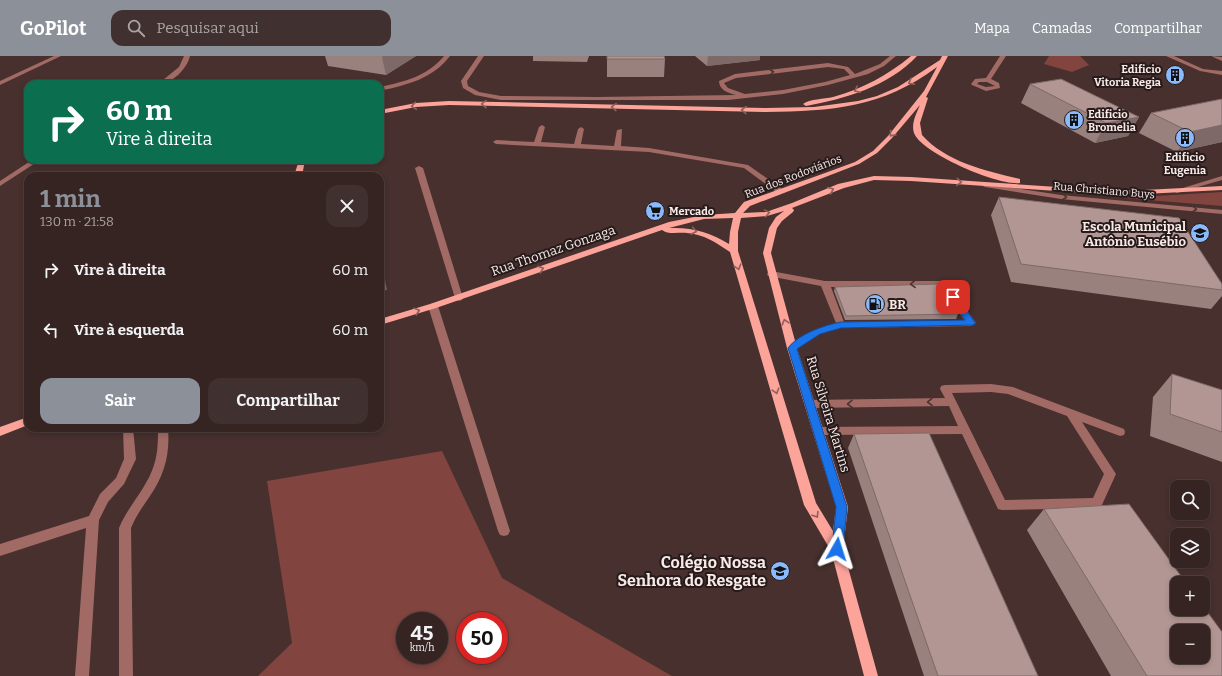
<!DOCTYPE html>
<html lang="pt">
<head>
<meta charset="utf-8">
<style>
  :root { --surface:#352422; --page:#40302f; --text:#f1f3f6; --muted:#aaa4a5; --line:#4f4140; --accent:#8c9099 }
  body { margin:0; font-family:Bitter,serif; background:var(--page); color:var(--text); height:100vh; display:flex; flex-direction:column; font-size:15px; white-space:nowrap }
  * { box-sizing:border-box; margin:0 }
  p { font-size:13px; color:var(--muted) }
  .icon { flex:none; width:22px; height:22px; fill:none; stroke:currentColor; stroke-width:2; stroke-linecap:round; stroke-linejoin:round }
  .map { position:relative; flex:1; overflow:hidden }
  .panel { position:absolute; left:24px; top:116px; width:360px; height:260px; display:flex; flex-direction:column; background:var(--surface); border-radius:12px; box-shadow:0 2px 6px #0003,0 0 0 1px var(--line) }
  .panel>* { flex:none }
  .top-card { position:absolute; left:24px; top:24px; width:360px; height:84px; border-radius:12px; box-shadow:0 2px 6px #0003,0 0 0 1px var(--line); background:#0b6e4f; color:#fff; overflow:hidden }
  .controls { position:absolute; left:1170px; top:424px; display:grid; gap:8px }
  .controls a { display:grid; place-items:center; width:40px; height:40px; border-radius:8px; background:var(--surface); box-shadow:0 2px 6px #0003,0 0 0 1px var(--line); font-size:20px }
  .speed { position:absolute; left:396px; top:556px; display:flex; gap:8px; font-size:20px; font-weight:700; text-align:center }
  .speed>* { display:grid; place-content:center; width:52px; height:52px; border-radius:50%; background:var(--surface); box-shadow:0 2px 6px #0003,0 0 0 1px var(--line); line-height:1 }
  .speed small { font-size:10px; font-weight:400 }
  .speed .limit { border:6px solid #d22; background:#fff; color:#111 }
  .pin { position:absolute; display:grid; place-items:center; width:34px; height:34px; color:#fff; margin:-17px; border-radius:8px; box-shadow:0 2px 6px #0006 }
  .me { position:absolute; width:44px; margin:-22px; rotate:6deg; stroke-linejoin:round; filter:drop-shadow(0 0 3px #0008) }
  .turn { display:flex; align-items:center; gap:14px; height:84px; padding:0 16px; font-size:18px }
  .turn .icon { width:52px; height:52px; stroke-width:2.5 }
  .turn b { display:block; font-size:28px; line-height:34px }
  .round { display:grid; place-items:center; flex:none; width:42px; height:42px; border-radius:12px; background:var(--page) }
  .overview { display:flex; align-items:center; justify-content:space-between; height:68px; padding:0 16px }
  h1 { font-size:24px; font-weight:700; line-height:30px; color:var(--accent) }
  .button { display:flex; gap:8px; margin-top:auto; padding:8px 16px }
  .button a { flex:1; height:46px; border-radius:12px; background:var(--accent); color:#fff; font-size:16px; font-weight:700; line-height:46px; text-align:center }
  .button a+a { background:var(--page); color:var(--text) }
  ul { padding:0; list-style:none }
  li { display:flex; align-items:center; gap:12px; height:60px; padding:0 16px }
  li div { flex:1 }
  li b { display:block; font-size:15px }
  li em { font-style:normal }
  header { display:flex; align-items:center; gap:24px; box-sizing:border-box; height:56px; padding:0 20px; background:var(--accent); color:#fff }
  header strong { font-size:19px }
  nav { display:flex; gap:22px; margin-inline-start:auto; font-size:14px }
  .search { width:280px; height:36px; background:var(--page); display:flex; align-items:center; gap:10px; box-sizing:border-box; padding:0 14px; border-radius:12px; color:var(--muted); font-size:15px }
  .map>svg:first-child { display:block }
  .green { fill:#82443f; fill-rule:evenodd }
  .lines { fill:none; stroke-linecap:round; stroke-linejoin:round }
  .minor { fill:#a16a65; fill-rule:evenodd }
  .major { fill:#fca39a; fill-rule:evenodd }
  .wall { fill:#99817e }
  .shaded-wall { fill:#7d6967 }
  .building { fill:#b29693; stroke:#7d6967; fill-rule:evenodd }
  .oneway { stroke:#4b3330 }
  .oneway2 { stroke:#915f5a }
  .route { fill:#1a73e8; stroke:#114b97 }
  .labels { text-anchor:middle; stroke-width:4; stroke-linejoin:round; paint-order:stroke }
  .far-poi-label { font-size:11px; font-weight:bold; fill:#f9eae8; stroke:#261b1a; text-anchor:start }
  .far-street-label { font-size:11px; fill:#f9eae8; stroke:#261b1a }
  .poi-label { font-size:13px; font-weight:bold; fill:#f9eae8; stroke:#261b1a; text-anchor:end }
  .street-label { font-size:13px; fill:#f9eae8; stroke:#261b1a }
  .near-poi-label { font-size:16px; font-weight:bold; fill:#f9eae8; stroke:#261b1a; text-anchor:end }
</style>
</head>
<body>
<header>
<strong>GoPilot</strong>
<div class="search"><svg class="icon" aria-label="search" viewBox="0 0 24 24"><circle cx="10" cy="10" r="6"/><path d="M15 15l6 6"/></svg>Pesquisar aqui</div>
<nav><a>Mapa</a><a>Camadas</a><a>Compartilhar</a></nav>
</header>
<div class="map">
<svg width="1222" height="620" viewBox="0 0 1222 620">
  <rect width="100%" height="100%" fill="#47302d"/>
  <!-- green -->
  <path class="green" d="M1049,0H1080L1089,9L1072,16L1044,8Z
    M1222,136V150L1123,142Z
    M442,395L502,522L672,620H258L292,587L267,425ZM405,565H439V599H405ZM465,565H499V599H465Z"/>
  <g class="lines">
    <!-- minor -->
    <path class="minor" d="M54,0H61L0,29V25Z
      M184,0H190C187,13 172,28 158,28L179,11Z
      M444,0H450C433,23 406,29 380,35V31C404,26 428,20 444,0Z
      M478,0H484L467,25L468,30L479,36L501,40L597,41L736,39C728,37 719,34 719,25L735,18L828,7L848,11L855,18L880,8L890,0H896L884,10L868,18L828,29L783,38L728,44H501L475,39L463,32L461,25ZM828,11L844,13L850,19L825,26L783,34L745,38L728,32L724,27L736,22Z
      M1000,0H1006L991,23L999,27L1000,32L986,35L972,29L971,28L975,23L986,22ZM979,26H987L995,30L986,31L977,28Z
      M1166,0H1174L1203,13L1222,15V19L1200,15Z
      M1212,0L1222,1V5L1213,1Z
      M542,69L545,71L541,86L574,88L578,73L581,71L584,73L581,88L614,90L617,74L622,73L621,90L649,92L748,109L785,135L781,137H778L744,112L649,96L496,88L493,86L496,84L534,86L539,71Z
      M32,104H40L0,130V125Z
      M419,110L423,112L463,242L462,244L459,245L455,242L415,112Z
      M1222,120V124L1177,137L1173,135Z
      M982,127L1061,139L1222,154V158L1061,143L985,131L981,129Z
      M771,215L825,225H944L947,226L976,267L971,270L841,272L820,278L792,295L787,292L789,290L814,274L836,267L821,230L768,220L767,218L768,216ZM831,231H941L964,264L844,266Z
      M433,247L438,250L510,475L508,479L504,480L500,479L498,475L428,250Z
      M991,328L1013,331L1124,373L1125,376L1124,379L1120,380L1082,366L1116,418L1101,451L1097,452L1002,454L998,453L962,378L818,379L814,378L813,375L814,372L818,371L958,370L949,350L810,352L806,351L805,348L806,345L810,344L945,342L940,333L941,330L945,329ZM991,336L1008,338L1067,360L1104,418L1093,442L1005,444L952,337Z
      M123,372H133L136,403L124,428L108,446L99,464L89,620H75L86,472L0,500V488L89,460L100,438L116,422L124,403Z
      M158,372H168C170,398 165,418 150,440C143,450 136,460 131,472L133,620H119V472C128,450 147,432 154,409C158,397 158,384 158,372Z"/>
    <!-- major -->
    <path class="major" d="M911,0H917C889,30 845,43 806,50L803,48C810,43 824,43 833,41C862,33 888,19 911,0Z
      M942,0H948L926,41L928,42L920,67L922,79C946,106 986,115 1020,123V127C998,130 925,98 915,79C910,70 916,58 920,49L892,82L877,97L859,108L750,150L743,157L766,156L792,147L838,128L874,120L911,121L1102,134H1144L1222,130V134L1144,138H1102L911,125L874,124L844,132L792,152L794,154L793,156L782,165L777,172L771,197L797,292L848,451L843,493L878,620H864L831,495L804,449L730,196C717,187 703,178 687,177C679,176 668,179 662,174L436,252L380,269V263L430,248L669,166L704,159L735,157L744,146L825,117L855,106L873,95L888,80L924,35L937,11C882,52 832,55 766,56L449,49L416,51L380,58V54L416,47L449,45L766,52L814,51L858,45L877,40L898,31L940,4ZM784,155L776,161L769,172L763,197L787,292L836,451L833,475L816,447L738,195V176L741,162L767,160ZM733,162L730,176L729,188C710,176 692,171 669,172L704,163Z
      M299,104H305L302,120H294Z
      M28,361V369L0,380V371Z"/>
  </g>
  <!-- wall -->
  <path class="wall" d="M325,0H416L386,19L328,10Z
    M533,0H589L587,6L533,5Z
    M607,0L665,3L664,21H607Z
    M695,0H760V4L707,10Z
    M1030,28L1139,61L1128,80L1095,87L1021,47Z
    M1222,43V86L1177,96L1139,77L1151,57Z
    M999,141L1222,228V240L1211,253L1011,226L991,159Z
    M835,231L958,258L956,263L845,264L834,235Z
    M1172,318L1222,334V406L1150,380L1153,341Z
    M854,378L1038,620H924L848,392Z
    M1044,453L1222,620H1111L1027,474Z"/>
  <!-- shaded-wall -->
  <path class="shaded-wall" d="M383,0H416L386,19L382,1Z
    M708,0H760V4L707,10Z
    M1139,61L1128,80L1095,87L1106,67Z
    M1222,69V86L1177,96L1190,76Z
    M380,201L387,234L380,235Z"/>
  <!-- building -->
  <path class="building" d="M607,0H664L665,3H607Z
    M1061,23L1139,61L1106,67L1030,28Z
    M1222,43V69L1190,76L1151,57Z
    M999,141L1179,162L1222,228V234L1021,208Z
    M380,204L385,226L380,227Z
    M939,228L958,258L846,260L835,231Z
    M1172,318L1222,334V376L1170,358Z
    M929,377L1038,620H938L854,378Z
    M1129,448L1186,527H1177V553H1203V550L1222,576V620H1147L1044,453ZM1177,575H1203V601H1177Z"/>
  <!-- one-way arrows -->
  <defs><path id="oneway-chevron" d="M-2-3.5L2.5 0L-2 3.5" fill="none" stroke-width="1.6" stroke-linecap="round" stroke-linejoin="round"/></defs>
  <g class="oneway">
    <use href="#oneway-chevron" transform="translate(771 16) rotate(-7)"/>
    <use href="#oneway-chevron" transform="translate(1064 141) rotate(6)"/>
    <use href="#oneway-chevron" transform="translate(1194 153) rotate(5)"/>
    <use href="#oneway-chevron" transform="translate(913 228) rotate(179)"/>
    <use href="#oneway-chevron" transform="translate(930 346) rotate(179)"/>
    <use href="#oneway-chevron" transform="translate(850 348) rotate(179)"/>
  </g>
  <g class="oneway2">
    <use href="#oneway-chevron" transform="translate(911 26) rotate(152)"/>
    <use href="#oneway-chevron" transform="translate(857 34) rotate(155)"/>
    <use href="#oneway-chevron" transform="translate(484 48) rotate(-179)"/>
    <use href="#oneway-chevron" transform="translate(414 50) rotate(172)"/>
    <use href="#oneway-chevron" transform="translate(614 51) rotate(-179)"/>
    <use href="#oneway-chevron" transform="translate(744 54) rotate(-179)"/>
    <use href="#oneway-chevron" transform="translate(892 78) rotate(131)"/>
    <use href="#oneway-chevron" transform="translate(959 126) rotate(5)"/>
    <use href="#oneway-chevron" transform="translate(831 134) rotate(-23)"/>
    <use href="#oneway-chevron" transform="translate(767 157) rotate(-10)"/>
    <use href="#oneway-chevron" transform="translate(694 175) rotate(11)"/>
    <use href="#oneway-chevron" transform="translate(738 211) rotate(73)"/>
    <use href="#oneway-chevron" transform="translate(541 213) rotate(-19)"/>
    <use href="#oneway-chevron" transform="translate(417 255) rotate(-17)"/>
    <use href="#oneway-chevron" transform="translate(785 266) rotate(-106)"/>
    <use href="#oneway-chevron" transform="translate(776 335) rotate(73)"/>
    <use href="#oneway-chevron" transform="translate(816 459) rotate(58)"/>
  </g>
  <!-- route -->
  <path class="route" d="M953,238L956,239L974,265L975,267L974,269L841,272L820,278L797,293L847,451L843,493L841,496L837,498L833,496L832,493L836,451L788,292C798,278 825,269 841,266L965,264L949,241Z"/>
  <!-- icons -->
  <defs>
    <symbol id="building-disc" viewBox="-11 -11 22 22"><circle r="9.5" fill="#8abafc" stroke="#261b1a"/><path d="M-4-6H4V6H1V3H-1V6H-4ZM-2.5-4.3h1.7v1.8h-1.7ZM.8-4.3h1.7v1.8H.8ZM-2.5-1h1.7V.8h-1.7ZM.8-1h1.7V.8H.8Z" fill="#111"/></symbol>
    <symbol id="supermarket-disc" viewBox="-11 -11 22 22"><circle r="9.5" fill="#8abafc" stroke="#261b1a"/><path d="M-6-5.5h2.5l.6 2H6L4.5 2H-2.5L-4.4-4H-6ZM-1.5 3.2a1.3 1.3 0 1 0 .1 0ZM3 3.2a1.3 1.3 0 1 0 .1 0Z" fill="#111"/></symbol>
    <symbol id="school-disc" viewBox="-11 -11 22 22"><circle r="9.5" fill="#8abafc" stroke="#261b1a"/><path d="M0-5L7-2L0 1L-7-2ZM-4 1L0 2.5L4 1V4Q0 6-4 4Z" fill="#111"/></symbol>
    <symbol id="fuel-disc" viewBox="-11 -11 22 22"><circle r="9.5" fill="#8abafc" stroke="#261b1a"/><path d="M-5.5-6h7V0h2V4h1.3V-2.5L3-4.5l.8-.8L6-3V5H2.5V1h-1V6h-7ZM-4.2-4.7v3.2H.2V-4.7Z" fill="#111"/></symbol>
  </defs>
  <g fill-rule="evenodd">
    <use href="#building-disc" x="1164" y="8" width="22" height="22"/>
    <use href="#building-disc" x="1063" y="53" width="22" height="22"/>
    <use href="#building-disc" x="1174" y="71" width="22" height="22"/>
    <use href="#supermarket-disc" x="644" y="144" width="22" height="22"/>
    <use href="#school-disc" x="1189" y="166" width="22" height="22"/>
    <use href="#fuel-disc" x="864" y="237" width="22" height="22"/>
    <use href="#school-disc" x="769" y="504" width="22" height="22"/>
  </g>
  <g class="labels">
    <!-- far-poi labels -->
    <g class="far-poi-label">
      <text x="1161" y="17" text-anchor="end">Edificio<tspan x="1161" dy="13">Vitoria Regia</tspan></text>
      <text x="1088" y="62">Edificio<tspan x="1088" dy="13">Bromelia</tspan></text>
      <text x="1185" y="105" text-anchor="middle">Edificio<tspan x="1185" dy="13">Eugenia</tspan></text>
      <text x="669" y="159">Mercado</text>
    </g>
    <!-- far-street labels -->
    <g class="far-street-label">
      <text transform="translate(793 120) rotate(-21)" y="4">Rua dos Rodoviários</text>
      <text transform="translate(1104 134) rotate(5)" y="4">Rua Christiano Buys</text>
    </g>
    <!-- poi labels -->
    <g class="poi-label">
      <text x="1186" y="175">Escola Municipal<tspan x="1186" dy="15">Antônio Eusébio</tspan></text>
      <text x="889" y="253" text-anchor="start">BR</text>
    </g>
    <!-- street labels -->
    <g class="street-label">
      <text transform="translate(553 194) rotate(-19)" y="5">Rua Thomaz Gonzaga</text>
      <text transform="translate(829 358) rotate(73)" y="5">Rua Silveira Martins</text>
    </g>
    <!-- near-poi labels -->
    <g class="near-poi-label">
      <text x="766" y="512">Colégio Nossa<tspan x="766" dy="18">Senhora do Resgate</tspan></text>
    </g>
  </g>
</svg>
<div class="controls">
<a><svg class="icon" aria-label="search" viewBox="0 0 24 24"><circle cx="10" cy="10" r="6"/><path d="M15 15l6 6"/></svg></a>
<a><svg class="icon" aria-label="layers" viewBox="0 0 24 24"><path d="M12 4l9 5-9 5-9-5zM3 14l9 5 9-5"/></svg></a>
<a>+</a>
<a>−</a>
</div>
<div class="speed"><div>45<small>km/h</small></div><div class="limit">50</div></div>
<div class="pin" style="left:953px;top:241px;background:#d93025"><svg class="icon" aria-label="arrive" viewBox="0 0 24 24"><path d="M6 21V4h12l-3 4 3 4H6"/></svg></div>
<svg class="me" style="left:837px;top:493px" viewBox="-20 -20 40 40"><path d="M0-17L14 15 0 8-14 15z" fill="#1a73e8" stroke="#fff" stroke-width="4"/></svg>
<div class="top-card">
<div class="turn"><svg class="icon" aria-label="right" viewBox="0 0 24 24"><path d="M7 20v-9h11M14 6l5 5-5 5"/></svg><div><b>60 m</b>Vire à direita</div></div>
</div>
<section class="panel">
<div class="overview"><div><h1>1 min</h1><p>130 m · 21:58</p></div><a class="round"><svg class="icon" aria-label="close" viewBox="0 0 24 24"><path d="M6 6l12 12M18 6L6 18"/></svg></a></div>
<ul>
<li><svg class="icon" aria-label="right" viewBox="0 0 24 24"><path d="M7 20v-9h11M14 6l5 5-5 5"/></svg><div><b>Vire à direita</b></div><em>60 m</em></li>
<li><svg class="icon" aria-label="left" viewBox="0 0 24 24"><path d="M17 20v-9H6M10 6l-5 5 5 5"/></svg><div><b>Vire à esquerda</b></div><em>60 m</em></li>
</ul>
<div class="button"><a>Sair</a><a>Compartilhar</a></div>
</section>
</div>
</body>
</html>
